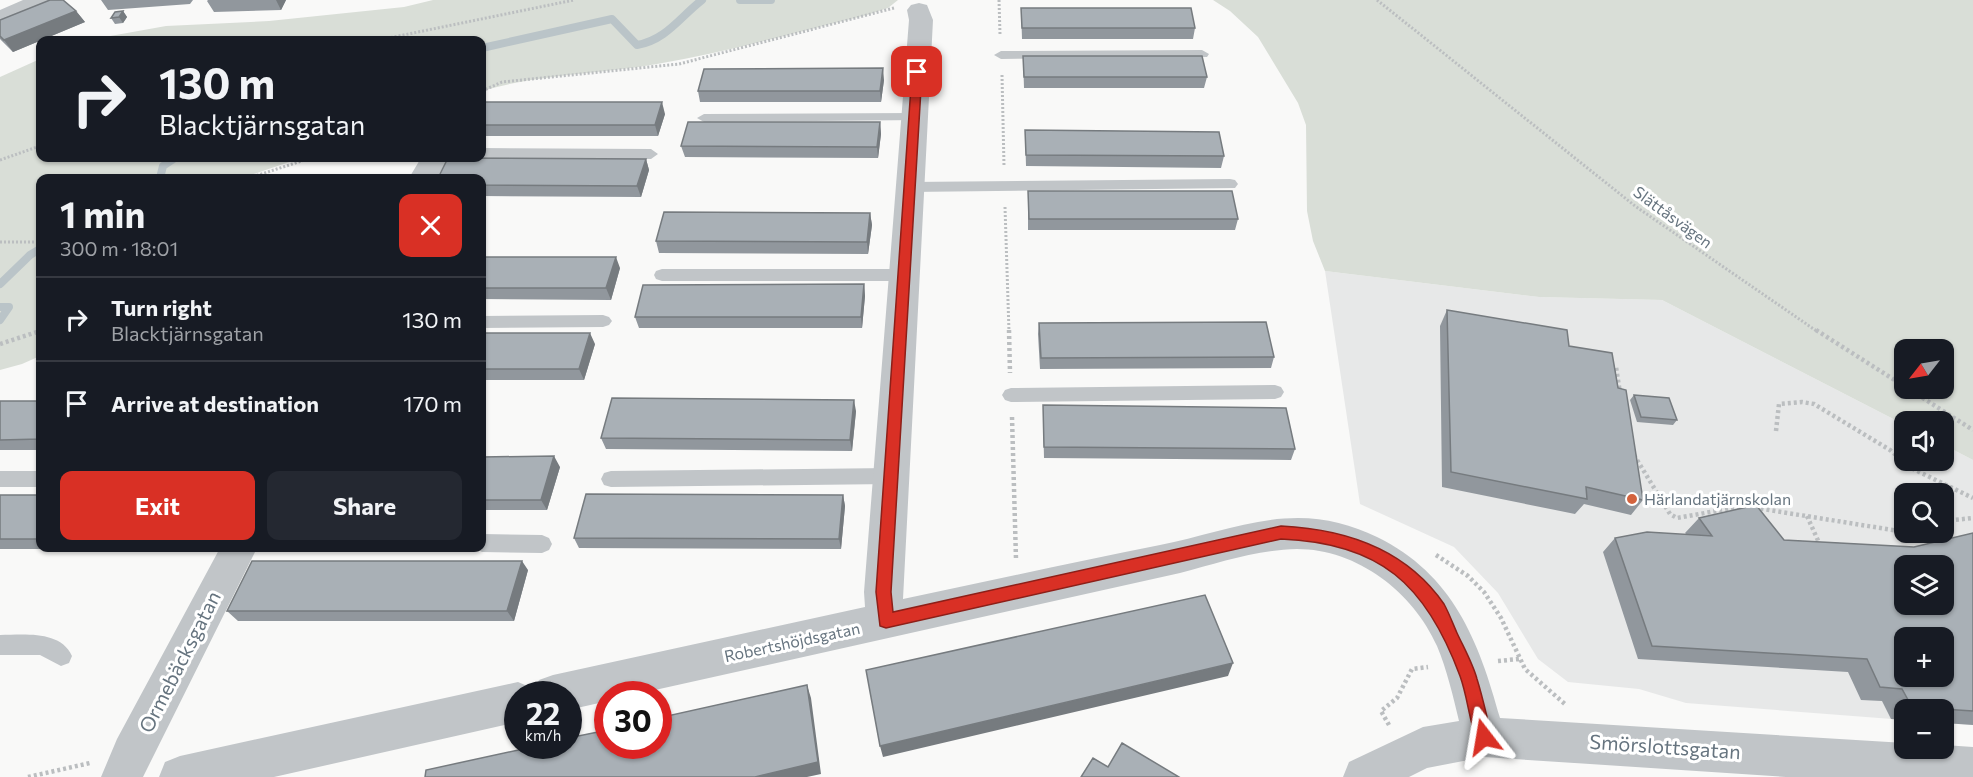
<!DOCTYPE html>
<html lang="en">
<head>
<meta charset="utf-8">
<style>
  :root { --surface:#171b24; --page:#242831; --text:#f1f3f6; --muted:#9ea1a6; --line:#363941; --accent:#d93025 }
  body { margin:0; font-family:Commissioner,sans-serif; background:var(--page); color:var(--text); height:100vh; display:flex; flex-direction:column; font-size:22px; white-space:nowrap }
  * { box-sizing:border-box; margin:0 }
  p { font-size:20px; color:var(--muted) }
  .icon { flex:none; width:33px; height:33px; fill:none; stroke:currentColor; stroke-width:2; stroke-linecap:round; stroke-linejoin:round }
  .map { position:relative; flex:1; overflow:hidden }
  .panel { position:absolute; left:36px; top:174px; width:450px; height:378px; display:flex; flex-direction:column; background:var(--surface); border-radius:12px; box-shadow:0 2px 4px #0004 }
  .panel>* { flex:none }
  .top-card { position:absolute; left:36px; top:36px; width:450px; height:126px; border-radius:12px; box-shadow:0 2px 4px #0004; background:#171b24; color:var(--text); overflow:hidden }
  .needle { width:39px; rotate:239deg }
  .tools { position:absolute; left:1894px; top:339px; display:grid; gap:12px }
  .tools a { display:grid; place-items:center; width:60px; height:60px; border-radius:12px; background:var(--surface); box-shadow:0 2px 4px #0004; font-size:30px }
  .speed { position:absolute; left:504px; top:681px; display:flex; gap:12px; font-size:30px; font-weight:700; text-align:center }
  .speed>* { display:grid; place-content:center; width:78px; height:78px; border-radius:50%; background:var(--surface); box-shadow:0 2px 4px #0004; line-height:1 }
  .speed small { font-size:15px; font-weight:400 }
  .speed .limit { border:9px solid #d22; background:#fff; color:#111 }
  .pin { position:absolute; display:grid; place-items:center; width:51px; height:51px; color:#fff; margin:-26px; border-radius:12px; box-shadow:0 3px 9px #0006 }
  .me { position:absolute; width:66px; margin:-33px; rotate:346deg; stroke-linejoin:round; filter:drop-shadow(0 0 4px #0008) }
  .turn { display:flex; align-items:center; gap:21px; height:126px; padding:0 24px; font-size:27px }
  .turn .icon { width:78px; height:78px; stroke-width:2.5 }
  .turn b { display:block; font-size:42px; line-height:51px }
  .round { display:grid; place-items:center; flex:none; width:63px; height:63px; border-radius:12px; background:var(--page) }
  .head { display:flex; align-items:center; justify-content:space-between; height:102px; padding:0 24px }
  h1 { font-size:36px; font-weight:700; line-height:45px }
  .primary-button { display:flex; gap:12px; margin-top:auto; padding:12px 24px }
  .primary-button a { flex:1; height:69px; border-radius:12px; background:var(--accent); color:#fff; font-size:24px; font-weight:700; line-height:69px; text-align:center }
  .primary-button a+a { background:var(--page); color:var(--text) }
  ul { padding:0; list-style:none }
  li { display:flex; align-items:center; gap:18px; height:84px; padding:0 24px; border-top:2px solid var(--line) }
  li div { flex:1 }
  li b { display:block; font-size:22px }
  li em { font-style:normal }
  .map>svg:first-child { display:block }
  .built { fill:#e7e8e8; fill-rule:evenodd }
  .green { fill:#d9ded7; fill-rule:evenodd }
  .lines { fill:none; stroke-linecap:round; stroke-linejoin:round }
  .stream { stroke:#bac4c8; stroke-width:8 }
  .path-far1 { stroke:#bbbec0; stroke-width:3; stroke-dasharray:2 2; stroke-linecap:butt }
  .path { stroke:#bbbec0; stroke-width:4.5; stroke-dasharray:3 3; stroke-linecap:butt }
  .service { fill:#c1c5c8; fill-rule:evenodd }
  .minor { fill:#c1c5c8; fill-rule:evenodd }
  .wall { fill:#91979d }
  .shaded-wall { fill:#767b7f }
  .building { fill:#a9b0b6; stroke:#767b7f; stroke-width:1.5; fill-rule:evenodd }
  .route { fill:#d93025; stroke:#8d1f18; stroke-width:1.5 }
  .poi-dot { fill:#d3633e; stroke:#fff; stroke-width:2 }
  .labels { text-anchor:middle; stroke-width:6; stroke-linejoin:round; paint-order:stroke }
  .street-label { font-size:16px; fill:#66747f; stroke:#fff }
  .poi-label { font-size:16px; fill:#66747f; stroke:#fff; text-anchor:start }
  .near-street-label { font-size:20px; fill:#66747f; stroke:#fff }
</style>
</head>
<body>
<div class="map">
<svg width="1973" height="777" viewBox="0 0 1973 777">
  <rect width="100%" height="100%" fill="#f9f9f8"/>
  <!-- built -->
  <path class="built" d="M1325,271L1539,297L1662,300L1905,425V460H1944V445L1973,460V725L1944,723V710H1905V720L1686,703L1639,689L1568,682L1538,659L1498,593L1454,547L1360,504ZM1905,494H1944V532H1905ZM1905,566H1944V604H1905ZM1905,638H1944V676H1905Z"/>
  <!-- green -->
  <path class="green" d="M433,0H898L888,8L867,15C797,32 728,52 657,64C599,74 539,74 482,91V40H88L166,26L269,21L404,7Z
    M1213,0H1973V460L1944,445V422H1905V425L1662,300L1539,297L1325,271L1313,241L1307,211L1306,125L1298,103L1258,37L1230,11ZM1905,350H1944V388H1905Z
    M40,59V158H301L242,178H40V356L22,364L0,370V77Z"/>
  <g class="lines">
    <!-- stream -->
    <path class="stream" d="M740,0H771
      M482,48L612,19L637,45C666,40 680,17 702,0
      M160,178L163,166L175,158
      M0,284L30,255L40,249
      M0,307H9L0,320"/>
    <!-- path-far1 -->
    <path class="path-far1" d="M999,0L1000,34
      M1377,0L1635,206L1818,332
      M379,40L574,0
      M1002,75L1004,166
      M482,91L502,82L679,64L894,8
      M0,160L40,146
      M249,178L311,158
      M1005,207L1009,332
      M0,242H40"/>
    <!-- path -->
    <path class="path" d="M1009,330L1010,373
      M1816,330L1973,430
      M0,344L40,331
      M1611,366L1616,367L1620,393
      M1012,417L1016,559
      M1776,431L1779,404L1802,402L1814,404L1890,450L1911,468L1973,498
      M1634,455L1670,514L1677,518L1744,506L1905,532
      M1807,516L1820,545
      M1944,521L1973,518
      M1436,555L1468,576L1484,592L1501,618L1525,669L1566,705
      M1498,661L1519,659
      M1389,725L1381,711L1397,698L1412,669L1428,667
      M28,777L90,763"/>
    <!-- service -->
    <path class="service" d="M1202,50L1209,54L1207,57L1001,59L994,55L1001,51Z
      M915,113L920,114L922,117L920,120L704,122L697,118L704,114Z
      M482,148L651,149L658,154L651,159L482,158Z
      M1230,179L1235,180L1238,184L1235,188L910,192L902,187L910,182Z
      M662,269H904L910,271L912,275L910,279L904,281H662L656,279L654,275L656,271Z
      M603,315L609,317L612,321L609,325L603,327L482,328V316Z
      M1275,385L1281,387L1284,392L1281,397L1275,399L1011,402L1005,400L1002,395L1005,390L1011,388Z
      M891,468L898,470L901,476L898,482L891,484L611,487L604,485L601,479L604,473L611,471Z
      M0,471H40V487H0Z
      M482,534L542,535L549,538L552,544L549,550L542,553L482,552L474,548H482Z
      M0,635C24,635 60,630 72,656L69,663L61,666L40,655H0Z"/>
    <!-- minor -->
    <path class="minor" d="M23,0H56L52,5L0,25V10Z
      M919,3L927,5L933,20L903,599C989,581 1074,562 1160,545C1206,536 1251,518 1298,518C1326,518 1352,525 1377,537C1453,574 1479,641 1500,718L1905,743V748H1944V745L1973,747V777H1786L1484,757L1427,768L1409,777H1343L1349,762L1423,727L1459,721C1453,696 1447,670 1437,646C1413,592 1357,549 1297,549C1257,550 1218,563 1180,573L637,694H608V701L568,710V694H518V722L274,777H159L165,762L180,756L518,682L532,688L534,691L539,680L553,675L865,607L864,592L909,20L907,10L911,5Z
      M421,158H448L437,178H409Z
      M220,548H257L143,777H101L117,739Z"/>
  </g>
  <!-- wall -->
  <path class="wall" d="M101,0H193L190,4L108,10Z
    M208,0H286L281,10L214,12L207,1Z
    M1021,8L1195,28L1193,39H1022Z
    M76,11L85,22L13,52L0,39V20Z
    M123,11L127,17L123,23L115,24L111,18Z
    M1023,56L1207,77L1204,88H1024Z
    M884,80L881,102H700L698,91Z
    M482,102L665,114L658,136H482Z
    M880,122L881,134L878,158L685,157L681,146Z
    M1025,130L1224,156L1221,168L1026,166Z
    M646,159L649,170L641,197L482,196V178Z
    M1028,191L1238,219L1235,230H1028Z
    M870,213L872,225L868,254L659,253L656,241Z
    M482,257L620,268L611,300L482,299Z
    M864,284L865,296L862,328H639L635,317Z
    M1447,310L1618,388L1643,500L1631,515L1584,504L1575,514L1442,487L1440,326Z
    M1039,323L1274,357L1271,368L1040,369L1038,334Z
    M482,333L595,344L584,380H482Z
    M1634,395L1677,420L1673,425L1637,422L1630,400Z
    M0,401H40V450H0Z
    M1043,405L1295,449L1291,460L1044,458L1043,416Z
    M856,411L852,451L606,449L601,438Z
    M482,457L560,467L547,510H482Z
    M0,495H40V548H76L75,549H0Z
    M843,495L845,506L841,549L579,548L574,538Z
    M1699,518L1784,540L1914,547L1973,533V725L1944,723V710H1905V720L1891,719L1882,701L1861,700L1848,672L1638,659L1603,552L1615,538L1686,534L1685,533Z
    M528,570L514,621H238L227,611Z"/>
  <!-- shaded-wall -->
  <path class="shaded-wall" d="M276,0H286L281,10Z
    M76,11L85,22L13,52L4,40Z
    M123,11L127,17L123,23L119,17Z
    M883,68L884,80L881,102L880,91Z
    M662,102L665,114L658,136L655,125Z
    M880,122L881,134L878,158L877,147Z
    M646,159L649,170L641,197L637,186Z
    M870,213L872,225L868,254L867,242Z
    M616,257L620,268L611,300L606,288Z
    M864,284L865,296L862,328L861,317Z
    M590,333L595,344L584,380L579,369Z
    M854,400L856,411L852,451L850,440Z
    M554,456L560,467L547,510L541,500Z
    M843,495L845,506L841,549L839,539Z
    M522,561L528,570L514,621L507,611Z
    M1233,663L1228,676L883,757L880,746Z
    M807,685L811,698L821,774L807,777H755Z"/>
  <!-- building -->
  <path class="building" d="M50,0H63L76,11L4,40L0,36V20Z
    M1021,8H1191L1195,28H1022Z
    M123,11L119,17L111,18L115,12Z
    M1023,56H1202L1207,77H1024Z
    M883,68L880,91H698L704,69Z
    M482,102H662L655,125H482Z
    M688,122H880L877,147L681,146Z
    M1025,130L1219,132L1224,156L1026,155Z
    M448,158L646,159L637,186L482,185V178H438Z
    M1028,191H1232L1238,219H1029Z
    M664,212L870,213L867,242L656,241Z
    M482,257H616L606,288H482Z
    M864,284L861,317H635L643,285Z
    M1447,310L1567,330L1569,346L1612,353L1618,388L1626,390L1643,500L1586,487L1587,499L1451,472Z
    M1266,322L1274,357L1041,358L1039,323Z
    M482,333H590L579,369H482Z
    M1634,395L1669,398L1677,420L1641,417Z
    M612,398L854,400L850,440L601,438Z
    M0,401H40V439L0,440Z
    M1043,405L1286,408L1295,449L1044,447Z
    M554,456L541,500H482V457Z
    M586,494L843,495L839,539L574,538Z
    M0,495H40V539H0Z
    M1756,505L1784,540L1914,547L1973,533V711L1912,707L1902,689L1880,687L1867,659L1652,646L1615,538L1647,532L1712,536L1699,518ZM1905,566H1944V604H1905ZM1905,638H1944V676H1905Z
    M252,561H522L507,611H227Z
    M1205,595L1233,663L880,746L866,670Z
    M807,685L818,762L755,777H425L426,770L537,746H568V738L608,730V746H658V718Z
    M1122,743L1179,777H1081L1093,758L1108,767Z"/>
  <!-- route -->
  <path class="route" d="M917,69L922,72L891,592L893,612L1281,526C1344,529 1406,549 1444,604C1449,613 1453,624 1457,633C1464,648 1473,664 1477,679C1483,698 1487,718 1492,737L1490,743L1484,746L1478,743C1469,722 1468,698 1460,676C1426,584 1380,543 1281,539L886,628L880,626L876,592L912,72Z"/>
  <!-- markers -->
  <circle class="poi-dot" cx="1632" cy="499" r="6"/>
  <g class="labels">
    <!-- street labels -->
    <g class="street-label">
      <text transform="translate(1673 217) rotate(36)" y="6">Slättåsvägen</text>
      <text transform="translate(792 642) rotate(-12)" y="6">Robertshöjdsgatan</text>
    </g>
    <!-- poi labels -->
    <g class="poi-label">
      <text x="1644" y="505">Härlandatjärnskolan</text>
    </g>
    <!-- near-street labels -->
    <g class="near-street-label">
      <text transform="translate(180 662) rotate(-63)" y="7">Ormebäcksgatan</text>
      <text transform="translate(1665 747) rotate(4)" y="7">Smörslottsgatan</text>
    </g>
  </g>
</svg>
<div class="tools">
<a><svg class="needle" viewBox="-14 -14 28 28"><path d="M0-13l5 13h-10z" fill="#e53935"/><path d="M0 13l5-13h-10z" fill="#9ea1a6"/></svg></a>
<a><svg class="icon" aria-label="sound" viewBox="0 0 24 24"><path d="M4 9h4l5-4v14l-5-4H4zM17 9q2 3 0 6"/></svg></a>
<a><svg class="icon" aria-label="search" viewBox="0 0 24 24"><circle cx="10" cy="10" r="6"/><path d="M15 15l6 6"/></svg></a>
<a><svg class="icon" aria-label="layers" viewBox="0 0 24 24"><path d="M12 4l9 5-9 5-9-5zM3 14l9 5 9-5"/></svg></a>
<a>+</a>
<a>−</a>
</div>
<div class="speed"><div>22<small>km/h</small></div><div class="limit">30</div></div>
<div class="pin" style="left:917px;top:72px;background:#d93025"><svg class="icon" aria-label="arrive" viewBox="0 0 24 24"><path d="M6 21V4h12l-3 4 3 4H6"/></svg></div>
<svg class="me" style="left:1484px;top:737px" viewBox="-20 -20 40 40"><path d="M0-17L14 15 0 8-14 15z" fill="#d93025" stroke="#fff" stroke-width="4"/></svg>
<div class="top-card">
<div class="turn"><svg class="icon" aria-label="right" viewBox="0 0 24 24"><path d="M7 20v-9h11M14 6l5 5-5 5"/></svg><div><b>130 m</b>Blacktjärnsgatan</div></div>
</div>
<section class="panel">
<div class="head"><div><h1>1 min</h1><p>300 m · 18:01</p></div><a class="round" style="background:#d93025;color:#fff"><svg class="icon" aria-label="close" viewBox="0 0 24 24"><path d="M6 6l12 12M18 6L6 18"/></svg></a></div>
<ul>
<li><svg class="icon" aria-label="right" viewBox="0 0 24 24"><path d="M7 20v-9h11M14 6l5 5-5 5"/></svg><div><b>Turn right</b><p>Blacktjärnsgatan</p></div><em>130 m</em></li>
<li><svg class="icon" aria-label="arrive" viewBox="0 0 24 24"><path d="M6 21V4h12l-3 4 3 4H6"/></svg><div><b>Arrive at destination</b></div><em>170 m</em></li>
</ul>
<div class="primary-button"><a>Exit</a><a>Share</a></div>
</section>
</div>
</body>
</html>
